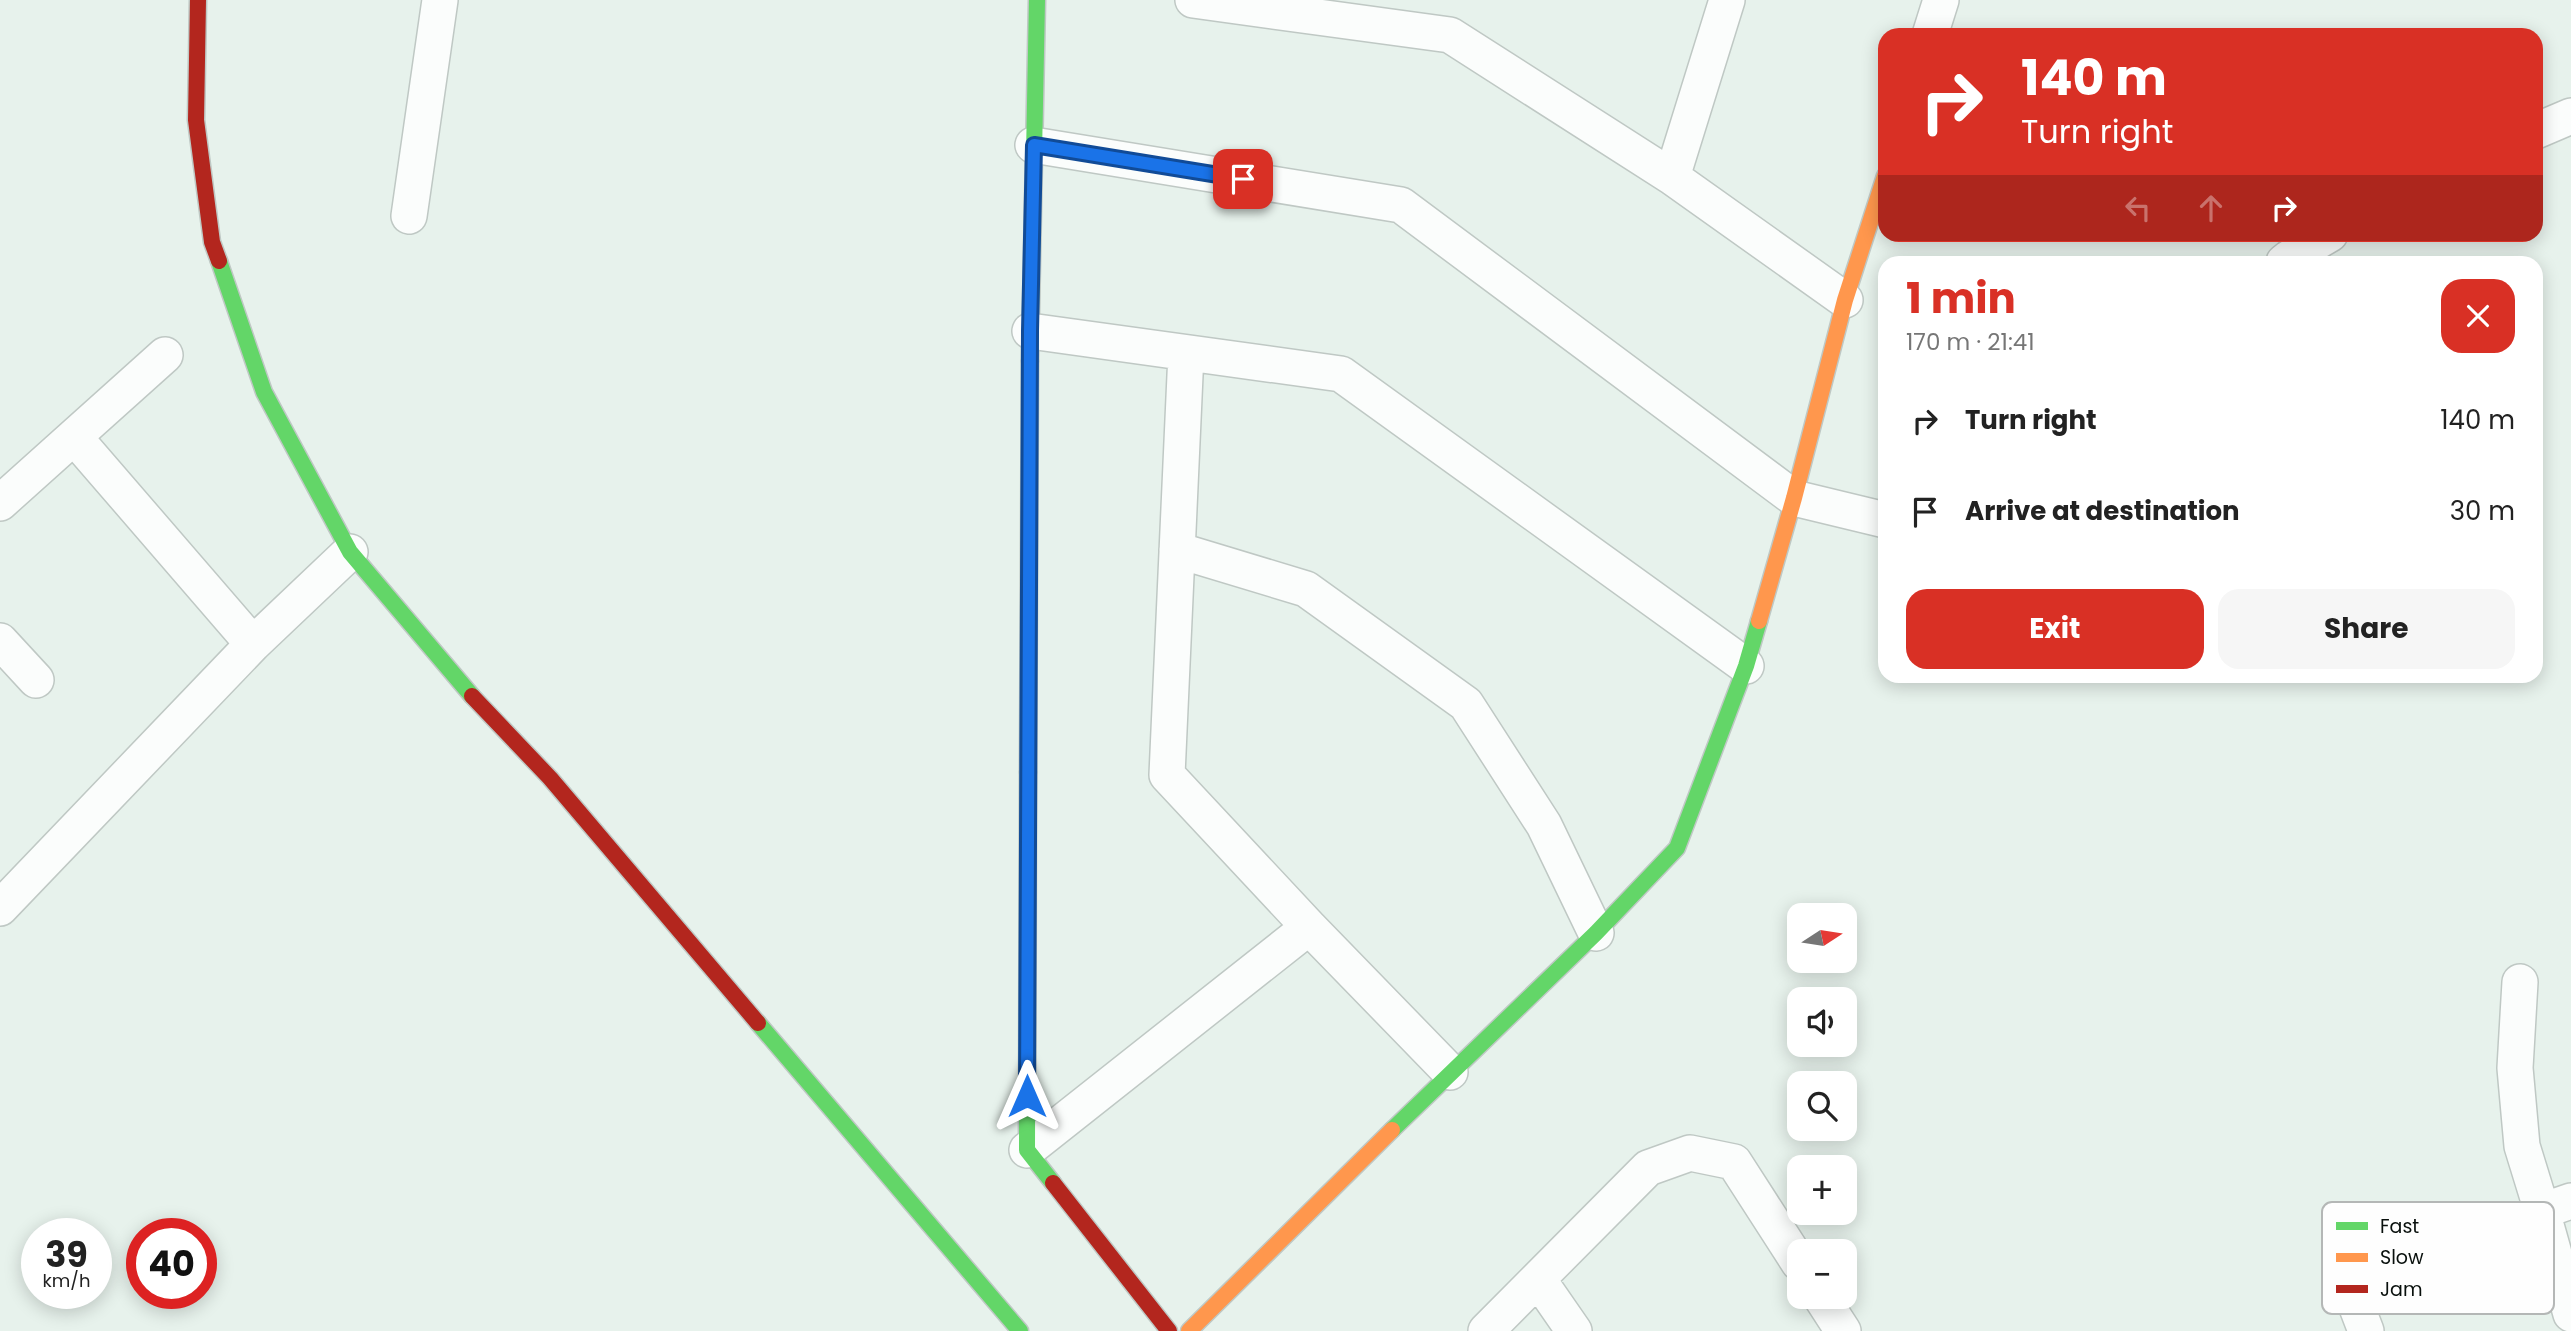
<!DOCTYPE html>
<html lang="en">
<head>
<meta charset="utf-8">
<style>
  :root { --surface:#fff; --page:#f6f6f6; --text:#222; --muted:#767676; --accent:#d93025 }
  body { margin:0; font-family:Poppins,sans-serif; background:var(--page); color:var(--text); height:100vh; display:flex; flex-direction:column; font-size:26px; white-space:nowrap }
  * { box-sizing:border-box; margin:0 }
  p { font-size:23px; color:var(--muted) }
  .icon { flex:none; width:38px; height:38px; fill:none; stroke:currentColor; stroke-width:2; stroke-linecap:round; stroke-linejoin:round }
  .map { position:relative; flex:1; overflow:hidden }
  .details { position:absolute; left:1878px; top:256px; width:665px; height:427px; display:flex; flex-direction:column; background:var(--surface); border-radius:21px; box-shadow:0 4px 18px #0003 }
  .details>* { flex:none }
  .top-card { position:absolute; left:1878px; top:28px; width:665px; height:214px; border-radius:21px; box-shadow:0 4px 18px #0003; background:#d93025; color:#fff; overflow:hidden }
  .needle { width:46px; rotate:78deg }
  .fabs { position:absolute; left:1787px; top:903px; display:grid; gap:14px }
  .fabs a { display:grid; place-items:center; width:70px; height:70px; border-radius:14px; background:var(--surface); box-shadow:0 4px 18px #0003; font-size:35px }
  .speed { position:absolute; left:21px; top:1218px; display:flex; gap:14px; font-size:35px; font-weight:700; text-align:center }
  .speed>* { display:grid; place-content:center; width:91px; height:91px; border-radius:50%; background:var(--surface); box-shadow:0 4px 18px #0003; line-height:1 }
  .speed small { font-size:18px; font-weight:400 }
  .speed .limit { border:10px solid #d22; background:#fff; color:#111 }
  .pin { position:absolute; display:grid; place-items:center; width:60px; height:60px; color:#fff; margin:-30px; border-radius:14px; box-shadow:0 4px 10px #0006 }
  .me { position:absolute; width:77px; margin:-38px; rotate:0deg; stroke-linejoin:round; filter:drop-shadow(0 0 5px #0008) }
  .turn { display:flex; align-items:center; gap:24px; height:147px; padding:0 28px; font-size:32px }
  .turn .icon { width:91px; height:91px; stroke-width:2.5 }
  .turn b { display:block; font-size:49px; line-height:60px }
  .lanes { display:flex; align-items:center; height:66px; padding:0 28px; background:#0003; justify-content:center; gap:35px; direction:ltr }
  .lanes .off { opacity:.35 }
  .round { display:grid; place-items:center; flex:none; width:74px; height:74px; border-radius:21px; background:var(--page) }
  .summary { display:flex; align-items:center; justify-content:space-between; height:119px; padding:0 28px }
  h1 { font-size:42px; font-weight:700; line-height:52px; color:var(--accent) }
  .cta { display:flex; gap:14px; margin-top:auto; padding:14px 28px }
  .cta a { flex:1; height:80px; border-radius:21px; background:var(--accent); color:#fff; font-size:28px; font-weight:700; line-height:80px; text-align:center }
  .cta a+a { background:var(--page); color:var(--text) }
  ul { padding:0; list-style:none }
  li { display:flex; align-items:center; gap:21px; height:91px; padding:0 28px }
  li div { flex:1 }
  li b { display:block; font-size:26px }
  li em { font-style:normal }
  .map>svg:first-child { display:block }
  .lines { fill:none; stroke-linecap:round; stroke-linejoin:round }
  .street-casing { stroke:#bfc8c4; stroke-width:38 }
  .fast-casing { stroke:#bfc8c4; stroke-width:19 }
  .slow-casing { stroke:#bfc8c4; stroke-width:19 }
  .jam-casing { stroke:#bfc8c4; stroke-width:19 }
  .street { stroke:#fbfdfc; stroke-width:35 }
  .fast { stroke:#63d668; stroke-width:16 }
  .slow { stroke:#ff974d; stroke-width:16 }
  .jam { stroke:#b3261e; stroke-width:16 }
  .route-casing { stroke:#114b97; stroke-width:18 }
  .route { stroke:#1a73e8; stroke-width:12 }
  .key { fill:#fefefe; stroke:#b4b7b6; stroke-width:2 }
  .key-label { font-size:19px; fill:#09100d }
</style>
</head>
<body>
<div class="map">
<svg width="2571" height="1331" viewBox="0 0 2571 1331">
  <rect width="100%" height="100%" fill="#e7f2ec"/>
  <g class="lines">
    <defs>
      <path id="street" d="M1193,0L1450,35L1672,177L1845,300
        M1930,35L1941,0
        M2536,131L2571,116
        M1033,145L1401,205L1794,498L1885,520
        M1672,177L1727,0
        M409,216L440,0
        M2284,262L2289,258L2330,234
        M1030,331L1341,374L1746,666
        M1186,353L1167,775L1309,927L1450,1072
        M75,438L253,644
        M0,503L165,355
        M1177,550L1306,589L1466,704L1544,825L1596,933
        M0,641L36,680
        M0,908L253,644L350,552
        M2520,982L2515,1068L2522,1146L2542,1211
        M1027,1150L1309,927
        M2571,1201L2542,1211L2571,1314
        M1538,1279L1574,1331
        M1821,1297L1843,1331
        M2356,1305L2366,1331
        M1486,1331L1648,1168L1690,1153L1734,1162L1799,1263"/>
      <path id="fast" d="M219,261L264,392L350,552L472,696
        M1030,361L1037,0
        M1028,772L1027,1150L1053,1183
        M758,1023L1020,1331
        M1392,1130L1596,933L1677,848L1746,666L1759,621"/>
      <path id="slow" d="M1759,621L1794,498L1845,300L1885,176
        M1028,772L1030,361
        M1189,1331L1392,1130"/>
      <path id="jam" d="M198,0L196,120L212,242L219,261
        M472,696L550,778L758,1023
        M1053,1183L1169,1331"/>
    </defs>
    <!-- street casing -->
    <use href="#street" class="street-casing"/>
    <!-- fast casing -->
    <use href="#fast" class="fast-casing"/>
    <!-- slow casing -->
    <use href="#slow" class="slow-casing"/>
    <!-- jam casing -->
    <use href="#jam" class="jam-casing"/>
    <!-- street -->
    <use href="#street" class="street"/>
    <!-- fast -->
    <use href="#fast" class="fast"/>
    <!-- slow -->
    <use href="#slow" class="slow"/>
    <!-- jam -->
    <use href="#jam" class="jam"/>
  </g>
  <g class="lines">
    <defs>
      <path id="route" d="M1027,1096L1030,331L1034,145L1243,179"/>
    </defs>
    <!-- route casing -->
    <use href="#route" class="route-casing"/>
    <!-- route -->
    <use href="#route" class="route"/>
  </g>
  <!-- legend -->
  <rect x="2322" y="1202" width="232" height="112" rx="10" class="key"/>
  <rect x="2336" y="1222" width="32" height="8" fill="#63d668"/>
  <rect x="2336" y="1253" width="32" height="9" fill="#ff974d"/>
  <rect x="2336" y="1285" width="32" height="8" fill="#b3261e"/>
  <g class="key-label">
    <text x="2380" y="1233">Fast</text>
    <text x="2380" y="1264">Slow</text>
    <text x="2380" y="1296">Jam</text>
  </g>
</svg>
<div class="fabs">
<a><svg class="needle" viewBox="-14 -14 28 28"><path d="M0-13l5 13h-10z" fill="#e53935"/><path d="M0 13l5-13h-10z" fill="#767676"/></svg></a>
<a><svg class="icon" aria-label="sound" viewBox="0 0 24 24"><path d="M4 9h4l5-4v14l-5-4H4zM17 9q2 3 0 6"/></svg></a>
<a><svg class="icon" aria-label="search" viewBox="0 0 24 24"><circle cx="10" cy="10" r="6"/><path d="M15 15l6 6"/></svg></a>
<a>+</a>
<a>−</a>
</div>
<div class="speed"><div>39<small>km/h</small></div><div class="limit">40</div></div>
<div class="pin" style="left:1243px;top:179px;background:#d93025"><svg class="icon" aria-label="arrive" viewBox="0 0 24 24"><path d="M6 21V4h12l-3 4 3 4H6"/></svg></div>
<svg class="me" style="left:1027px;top:1096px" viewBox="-20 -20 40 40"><path d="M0-17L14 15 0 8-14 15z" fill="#1a73e8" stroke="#fff" stroke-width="4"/></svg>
<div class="top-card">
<div class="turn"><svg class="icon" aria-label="right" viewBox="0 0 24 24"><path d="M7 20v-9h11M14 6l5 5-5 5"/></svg><div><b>140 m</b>Turn right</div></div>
<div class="lanes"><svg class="icon off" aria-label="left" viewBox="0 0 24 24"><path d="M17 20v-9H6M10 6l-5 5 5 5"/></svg><svg class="icon off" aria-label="ahead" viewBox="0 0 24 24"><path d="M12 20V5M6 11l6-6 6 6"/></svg><svg class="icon" aria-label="right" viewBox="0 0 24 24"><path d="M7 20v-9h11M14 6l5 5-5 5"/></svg></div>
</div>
<section class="details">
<div class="summary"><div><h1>1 min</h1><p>170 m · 21:41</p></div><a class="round" style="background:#d93025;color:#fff"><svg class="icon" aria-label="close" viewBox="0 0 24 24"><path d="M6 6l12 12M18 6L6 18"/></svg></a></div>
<ul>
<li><svg class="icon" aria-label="right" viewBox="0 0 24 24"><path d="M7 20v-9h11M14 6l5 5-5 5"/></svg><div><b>Turn right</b></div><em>140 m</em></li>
<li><svg class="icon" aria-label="arrive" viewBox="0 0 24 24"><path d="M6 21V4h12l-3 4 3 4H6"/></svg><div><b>Arrive at destination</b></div><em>30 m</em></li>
</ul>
<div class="cta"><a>Exit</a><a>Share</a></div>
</section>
</div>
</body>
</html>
